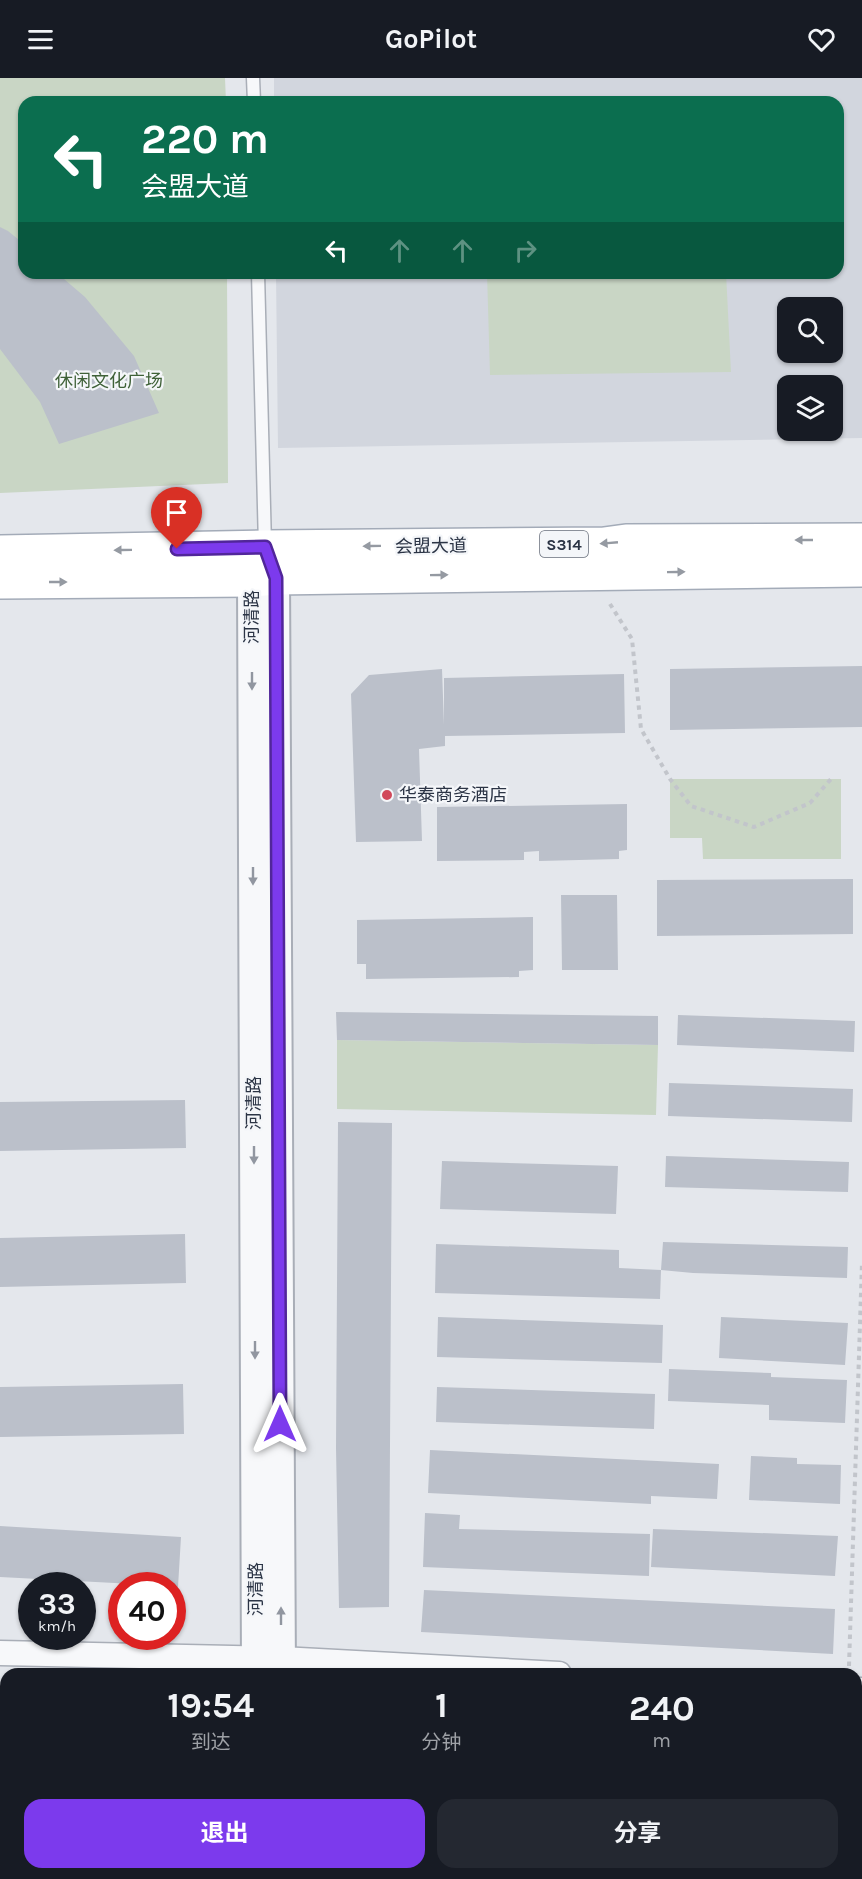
<!DOCTYPE html>
<html lang="zh">
<head>
<meta charset="utf-8">
<style>
  :root { --surface:#171b24; --page:#242831; --text:#f1f3f6; --muted:#9ea1a6; --accent:#7c3aed }
  body { margin:0; font-family:Karla,"Noto Sans SC",sans-serif; background:var(--page); color:var(--text); height:100vh; display:flex; flex-direction:column; font-size:22px; white-space:nowrap }
  * { box-sizing:border-box; margin:0 }
  p { font-size:20px; color:var(--muted) }
  .icon { flex:none; width:33px; height:33px; fill:none; stroke:currentColor; stroke-width:2; stroke-linecap:round; stroke-linejoin:round }
  .map { position:relative; flex:1; overflow:hidden }
  .details { position:absolute; left:0px; top:1590px; width:862px; height:212px; display:flex; flex-direction:column; background:var(--surface); border-radius:18px 18px 0 0; box-shadow:0 2px 4px #0004 }
  .details>* { flex:none }
  .hud { position:absolute; left:18px; top:18px; width:826px; height:183px; border-radius:18px; box-shadow:0 2px 4px #0004; background:#0b6e4f; color:#fff; overflow:hidden }
  .fabs { position:absolute; left:777px; top:219px; display:grid; gap:12px }
  .fabs a { display:grid; place-items:center; width:66px; height:66px; border-radius:12px; background:var(--surface); box-shadow:0 2px 4px #0004; font-size:30px }
  .speed { position:absolute; left:18px; top:1494px; display:flex; gap:12px; font-size:30px; font-weight:700; text-align:center }
  .speed>* { display:grid; place-content:center; width:78px; height:78px; border-radius:50%; background:var(--surface); box-shadow:0 2px 4px #0004; line-height:1 }
  .speed small { font-size:15px; font-weight:400 }
  .speed .limit { border:9px solid #d22; background:#fff; color:#111 }
  .pin { position:absolute; display:grid; place-items:center; width:51px; height:51px; color:#fff; margin:-62px -26px; border-radius:50% 50% 50% 0; rotate:-45deg; box-shadow:0 0 6px #0007 }
  .pin .icon { rotate:45deg }
  .me { position:absolute; width:66px; margin:-33px; rotate:0deg; stroke-linejoin:round; filter:drop-shadow(0 0 4px #0008) }
  .turn { display:flex; align-items:center; gap:21px; height:126px; padding:0 24px; font-size:27px }
  .turn .icon { width:78px; height:78px; stroke-width:2.5 }
  .turn b { display:block; font-size:42px; line-height:51px }
  .lanes { display:flex; align-items:center; height:57px; padding:0 24px; background:#0003; justify-content:center; gap:30px; direction:ltr }
  .lanes .off { opacity:.35 }
  .eta { display:flex; justify-content:space-evenly; align-items:center; height:102px; text-align:center }
  .eta b { font-size:36px; font-weight:700; line-height:42px }
  .cta { display:flex; gap:12px; margin-top:auto; padding:12px 24px }
  .cta a { flex:1; height:69px; border-radius:18px; background:var(--accent); color:#fff; font-size:24px; font-weight:700; line-height:69px; text-align:center }
  .cta a+a { background:var(--page); color:var(--text) }
  header { display:flex; justify-content:space-between; align-items:center; height:78px; padding:0 24px; background:var(--surface); font-size:27px; font-weight:700 }
  .map>svg:first-child { display:block }
  .built { fill:#d2d6de; fill-rule:evenodd }
  .green { fill:#c9d6c5 }
  .building { fill:#bbc0ca }
  .lines { fill:none; stroke-linecap:round; stroke-linejoin:round }
  .service-casing { stroke:#a9aeb7; stroke-width:15 }
  .minor-casing { stroke:#a9aeb7; stroke-width:27 }
  .tertiary-casing { stroke:#a9aeb7; stroke-width:32 }
  .primary-casing { stroke:#a3abb8; stroke-width:36 }
  .path { stroke:#c2c5cb; stroke-width:4; stroke-dasharray:4.5 4.5; stroke-linecap:butt }
  .service { stroke:#f7f8fa; stroke-width:12 }
  .minor { stroke:#f7f8fa; stroke-width:24 }
  .tertiary { stroke:#f7f8fa; stroke-width:28 }
  .primary { stroke:#fff; stroke-width:33 }
  .oneway { fill:#959aa2 }
  .oneway2 { fill:#9196a0 }
  .route-casing { stroke:#51269a; stroke-width:15 }
  .route { stroke:#7c3aed; stroke-width:10 }
  .poi-dot { fill:#d1495b; stroke:#f4f6f9; stroke-width:2 }
  .labels { text-anchor:middle; stroke-width:4.5; stroke-linejoin:round; paint-order:stroke }
  .shield { fill:#f4f6f9; stroke:#676e7b; stroke-width:1.5 }
  .shield-label { font-size:16px; font-weight:bold; fill:#2b3445 }
  .park-label { font-size:18px; fill:#3f6138; stroke:#f4f6f9 }
  .street-label { font-size:18px; fill:#2b3445; stroke:#f4f6f9 }
  .poi-label { font-size:18px; fill:#2b3445; stroke:#f4f6f9; text-anchor:start }
</style>
</head>
<body>
<header><svg class="icon" aria-label="menu" viewBox="0 0 24 24"><path d="M4 6h16M4 12h16M4 18h16"/></svg>GoPilot<svg class="icon" aria-label="heart" viewBox="0 0 24 24"><path d="M12 20l-8-8c-3-5 5-10 8-4 3-6 11-1 8 4z"/></svg></header>
<div class="map">
<svg width="862" height="1801" viewBox="0 0 862 1801">
  <rect width="100%" height="100%" fill="#e4e7ec"/>
  <!-- built -->
  <path class="built" d="M274,0H862V360L278,370L276,195H838V24H274ZM788,230H832V274H788ZM788,308H832V352H788Z
    M0,1618L6,1619V1796H194V1801H0Z"/>
  <!-- green -->
  <path class="green" d="M0,0H225L226,24H24V195H227L228,405L0,415Z
    M487,195H726L731,294L490,297Z
    M670,701H841V781H703L702,760H670Z
    M337,962L658,967L656,1037L337,1031Z
    M460,1796H822V1801H460Z"/>
  <!-- building -->
  <path class="building" d="M0,149L8,153L24,166V195H57L85,219L134,278L159,335L59,366L40,324L0,271Z
    M862,588V649L670,652V591Z
    M442,591L444,647V600L624,596L625,655L445,658V668L419,671L422,763L356,764L351,616L369,597Z
    M627,726V772L619,773V781L539,783V773L524,774V782L437,783V729Z
    M853,801V856L657,858V802Z
    M561,817H617L618,892H562Z
    M533,839V892L519,893V899L366,901V886H357V842Z
    M336,934L658,938V967L337,962Z
    M678,937L855,943L854,974L677,967Z
    M669,1005L853,1011L852,1044L668,1038Z
    M185,1022L186,1070L0,1073V1024Z
    M338,1044L392,1045L389,1529L339,1530L336,1370Z
    M666,1078L849,1084L848,1114L665,1109Z
    M442,1083L618,1088L616,1136L440,1131Z
    M185,1156L186,1205L0,1209V1160Z
    M663,1164L848,1169L847,1200L693,1195L661,1192Z
    M436,1166L619,1172V1190L661,1192L660,1221L435,1215Z
    M438,1239L663,1247L662,1285L437,1279Z
    M721,1239L848,1245L845,1287L719,1280Z
    M669,1291L771,1295V1299L847,1302L845,1345L769,1342V1327L668,1323Z
    M183,1306L184,1356L0,1359V1309Z
    M437,1309L655,1316L654,1351L436,1344Z
    M430,1372L719,1386L717,1421L651,1418V1426L428,1415Z
    M751,1378L797,1380V1386L841,1387L840,1426L749,1422Z
    M425,1435L460,1437L459,1451L650,1456L649,1498L423,1489Z
    M0,1448L181,1459L178,1509L172,1508L0,1499Z
    M653,1451L838,1458L835,1498L651,1489Z
    M424,1512L835,1531L833,1576L421,1554Z
    M362,1796H416V1801H362Z"/>
  <g class="lines">
    <defs>
      <path id="service" d="M253,0L254,24
        M258,195L265,468"/>
      <path id="minor" d="M0,1575L281,1581L559,1596
        M856,1612H862"/>
      <path id="tertiary" d="M269,480L275,500L281,1596
        M256,1596L252,502L260,481
        M282,1796V1801
        M256,1801V1796"/>
      <path id="primary" d="M0,474L265,469L604,466L626,463L862,462
        M0,504L252,502L275,500L862,492"/>
    </defs>
    <!-- service casing -->
    <use href="#service" class="service-casing"/>
    <!-- minor casing -->
    <use href="#minor" class="minor-casing"/>
    <!-- tertiary casing -->
    <use href="#tertiary" class="tertiary-casing"/>
    <!-- primary casing -->
    <use href="#primary" class="primary-casing"/>
    <!-- path -->
    <path class="path" d="M610,526L632,561L641,651L670,701L691,728L754,749L810,725L831,701
      M849,1588L862,1184"/>
    <!-- service -->
    <use href="#service" class="service"/>
    <!-- minor -->
    <use href="#minor" class="minor"/>
    <!-- tertiary -->
    <use href="#tertiary" class="tertiary"/>
    <!-- primary -->
    <use href="#primary" class="primary"/>
  </g>
  <!-- one-way arrows -->
  <defs><path id="oneway-solid" d="M-6-.8H1V-3.2L6.5 0L1 3.2V.8H-6Z" transform="scale(1.5)"/></defs>
  <g class="oneway">
    <use href="#oneway-solid" transform="translate(804 462) rotate(180)"/>
    <use href="#oneway-solid" transform="translate(609 465) rotate(175)"/>
    <use href="#oneway-solid" transform="translate(372 468) rotate(179)"/>
    <use href="#oneway-solid" transform="translate(123 472) rotate(179)"/>
    <use href="#oneway-solid" transform="translate(676 494) rotate(-1)"/>
    <use href="#oneway-solid" transform="translate(439 497) rotate(-1)"/>
    <use href="#oneway-solid" transform="translate(58 504)"/>
  </g>
  <g class="oneway2">
    <use href="#oneway-solid" transform="translate(252 603) rotate(90)"/>
    <use href="#oneway-solid" transform="translate(253 798) rotate(90)"/>
    <use href="#oneway-solid" transform="translate(254 1077) rotate(90)"/>
    <use href="#oneway-solid" transform="translate(255 1272) rotate(90)"/>
    <use href="#oneway-solid" transform="translate(281 1538) rotate(-90)"/>
  </g>
  <g class="lines">
    <defs>
      <path id="route" d="M177,471L265,469L276,500L280,1346"/>
    </defs>
    <!-- route casing -->
    <use href="#route" class="route-casing"/>
    <!-- route -->
    <use href="#route" class="route"/>
  </g>
  <!-- markers -->
  <circle class="poi-dot" cx="387" cy="717" r="6"/>
  <g class="labels">
    <!-- shield labels -->
    <rect class="shield" x="540" y="453" width="48" height="26" rx="4.5"/>
    <g class="shield-label">
      <text x="564" y="472">S314</text>
    </g>
    <!-- park labels -->
    <g class="park-label">
      <text x="109" y="309">休闲文化广场</text>
    </g>
    <!-- street labels -->
    <g class="street-label">
      <text transform="translate(431 468) rotate(-1)" y="6">会盟大道</text>
      <text transform="translate(252 539) rotate(-90)" y="6">河清路</text>
      <text transform="translate(254 1025) rotate(-90)" y="6">河清路</text>
      <text transform="translate(256 1511) rotate(-90)" y="6">河清路</text>
    </g>
    <!-- poi labels -->
    <g class="poi-label">
      <text x="399" y="723">华泰商务酒店</text>
    </g>
  </g>
</svg>
<div class="fabs">
<a><svg class="icon" aria-label="search" viewBox="0 0 24 24"><circle cx="10" cy="10" r="6"/><path d="M15 15l6 6"/></svg></a>
<a><svg class="icon" aria-label="layers" viewBox="0 0 24 24"><path d="M12 4l9 5-9 5-9-5zM3 14l9 5 9-5"/></svg></a>
</div>
<div class="speed"><div>33<small>km/h</small></div><div class="limit">40</div></div>
<div class="pin" style="left:177px;top:471px;background:#d93025"><svg class="icon" aria-label="arrive" viewBox="0 0 24 24"><path d="M6 21V4h12l-3 4 3 4H6"/></svg></div>
<svg class="me" style="left:280px;top:1346px" viewBox="-20 -20 40 40"><path d="M0-17L14 15 0 8-14 15z" fill="#7c3aed" stroke="#fff" stroke-width="4"/></svg>
<div class="hud">
<div class="turn"><svg class="icon" aria-label="left" viewBox="0 0 24 24"><path d="M17 20v-9H6M10 6l-5 5 5 5"/></svg><div><b>220 m</b>会盟大道</div></div>
<div class="lanes"><svg class="icon" aria-label="left" viewBox="0 0 24 24"><path d="M17 20v-9H6M10 6l-5 5 5 5"/></svg><svg class="icon off" aria-label="ahead" viewBox="0 0 24 24"><path d="M12 20V5M6 11l6-6 6 6"/></svg><svg class="icon off" aria-label="ahead" viewBox="0 0 24 24"><path d="M12 20V5M6 11l6-6 6 6"/></svg><svg class="icon off" aria-label="right" viewBox="0 0 24 24"><path d="M7 20v-9h11M14 6l5 5-5 5"/></svg></div>
</div>
<section class="details">
<div class="eta">
<div><b>19:54</b><p>到达</p></div>
<div><b>1</b><p>分钟</p></div>
<div><b>240</b><p>m</p></div>
</div>
<div class="cta"><a>退出</a><a>分享</a></div>
</section>
</div>
</body>
</html>
